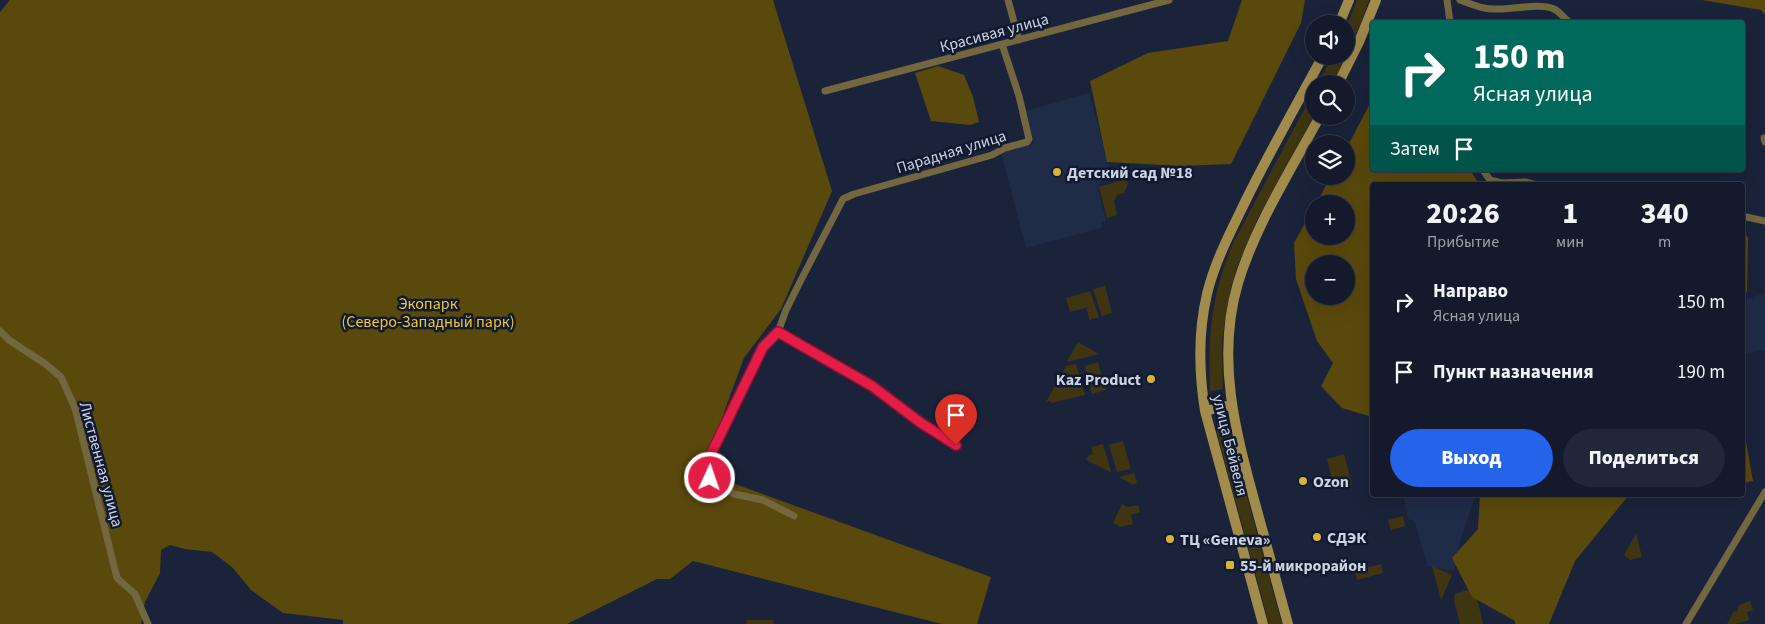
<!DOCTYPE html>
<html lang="ru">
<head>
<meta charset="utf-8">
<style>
  :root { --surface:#141a2c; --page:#212738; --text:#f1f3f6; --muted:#9da1a9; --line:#333848; --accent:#2563eb }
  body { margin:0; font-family:"Source Sans 3",sans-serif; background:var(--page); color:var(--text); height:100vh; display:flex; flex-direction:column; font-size:19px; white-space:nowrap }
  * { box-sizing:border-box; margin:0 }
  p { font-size:16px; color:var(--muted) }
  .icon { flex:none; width:28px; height:28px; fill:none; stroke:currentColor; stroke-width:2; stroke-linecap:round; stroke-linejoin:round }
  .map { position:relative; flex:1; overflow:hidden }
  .drawer { position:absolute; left:1370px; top:182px; width:375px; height:315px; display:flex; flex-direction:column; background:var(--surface); border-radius:5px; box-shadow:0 5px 20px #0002,0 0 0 1px var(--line) }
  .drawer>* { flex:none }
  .top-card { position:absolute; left:1370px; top:20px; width:375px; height:152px; border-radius:5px; box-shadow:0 5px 20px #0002,0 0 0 1px var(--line); background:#00695c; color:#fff; overflow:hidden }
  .tools { position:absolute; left:1305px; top:15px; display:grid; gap:10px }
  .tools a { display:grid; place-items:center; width:50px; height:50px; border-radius:50%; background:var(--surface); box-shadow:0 5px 20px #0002,0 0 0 1px var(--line); font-size:25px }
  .pin { position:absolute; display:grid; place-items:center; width:42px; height:42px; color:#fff; margin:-51px -21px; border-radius:50% 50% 50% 0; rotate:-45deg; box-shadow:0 0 5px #0007 }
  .pin .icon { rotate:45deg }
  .me { position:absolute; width:55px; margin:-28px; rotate:3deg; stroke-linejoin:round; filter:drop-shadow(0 0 4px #0008) }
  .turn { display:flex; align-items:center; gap:18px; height:105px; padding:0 20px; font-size:22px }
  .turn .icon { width:65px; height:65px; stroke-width:2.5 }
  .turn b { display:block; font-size:35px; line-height:42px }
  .then { display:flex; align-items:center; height:48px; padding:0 20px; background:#0003; gap:10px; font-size:19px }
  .eta { display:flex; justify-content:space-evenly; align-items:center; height:85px; text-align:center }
  .eta b { font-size:30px; font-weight:800; line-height:35px }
  .action { display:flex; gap:10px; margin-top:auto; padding:10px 20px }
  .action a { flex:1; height:58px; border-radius:30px; background:var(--accent); color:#fff; font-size:20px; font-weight:800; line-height:58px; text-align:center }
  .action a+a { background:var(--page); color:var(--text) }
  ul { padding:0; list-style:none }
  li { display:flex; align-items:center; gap:15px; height:70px; padding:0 20px }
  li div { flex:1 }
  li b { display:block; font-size:19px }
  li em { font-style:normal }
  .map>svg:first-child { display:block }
  .built { fill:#202b48 }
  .green { fill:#403511 }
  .forest { fill:#5a490d; fill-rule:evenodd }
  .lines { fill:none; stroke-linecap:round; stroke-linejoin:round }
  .street { stroke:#736740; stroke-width:7 }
  .secondary { stroke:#a18c4c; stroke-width:10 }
  .route-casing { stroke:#92132f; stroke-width:12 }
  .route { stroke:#e11d48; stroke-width:9 }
  .poi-dot { fill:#d8b434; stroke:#111a30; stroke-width:2 }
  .labels { text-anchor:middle; stroke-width:5; stroke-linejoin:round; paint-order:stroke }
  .street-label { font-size:16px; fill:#ccd3e2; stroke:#111a30 }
  .poi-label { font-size:16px; font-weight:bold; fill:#ccd3e2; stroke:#111a30; text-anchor:start }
  .park-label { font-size:16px; fill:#f0c732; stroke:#111a30 }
</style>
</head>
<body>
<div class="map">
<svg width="1765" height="624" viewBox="0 0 1765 624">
  <rect width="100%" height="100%" fill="#1a233a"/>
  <!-- built -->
  <path class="built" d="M1089,93L1109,166L1106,167L1109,178L1097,185L1106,221L1101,222V228L1026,248L1001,153L1034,144L1026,111Z
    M1765,293V350L1743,354V300Z
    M1403,495H1476L1458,547L1459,551L1454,571L1427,566L1415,521L1408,519Z"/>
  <!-- green -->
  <path class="green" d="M1357,0H1369L1361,23L1346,55V28Z
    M1332,56H1346L1332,84H1318Z
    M1314,91V116L1258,218L1238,265L1230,291L1222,340L1223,389L1210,391C1208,334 1211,296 1233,243Z
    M1126,179L1128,184L1124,193L1117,195L1114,201L1117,215L1107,218L1099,187Z
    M1105,286L1112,313L1102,316L1093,289Z
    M1090,291L1099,317L1089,320L1087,309L1089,307L1070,312L1066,298Z
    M1078,342L1099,354L1068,362L1067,361Z
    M1098,362L1106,390L1092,394L1085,366Z
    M1076,364L1085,395L1051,403V401L1046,402L1066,366Z
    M1229,426L1234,450L1282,624H1269L1216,429Z
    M1123,441L1131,469L1117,472L1109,445Z
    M1103,444L1111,471L1110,472L1086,460L1088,456L1093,454L1091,447Z
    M1344,454L1352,485L1335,491L1327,459Z
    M1134,473L1137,483L1133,485L1119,477Z
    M1122,504L1128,507L1138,505L1140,512L1131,515L1133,524L1120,527L1113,523Z
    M1403,516L1405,526L1391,530L1388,520Z
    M1636,534L1642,557L1630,560L1624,555Z
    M1381,564L1383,573L1357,580L1355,571Z
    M1432,566L1452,575L1441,600Z
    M1467,590C1479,594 1480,612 1483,624H1460L1454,601L1455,594Z
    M1750,601L1753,610L1747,612L1749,620L1735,624H1727L1734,611L1737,612L1739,605Z
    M746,620H774L773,624H747Z"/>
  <!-- forest -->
  <path class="forest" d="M10,0H773L832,191L781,309L744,358L702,472L991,577L977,624H942L693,561L670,579H657L567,624H343V620L283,613L251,590L232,567L212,552L185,549L170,545L161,550L160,573L145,602L141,624H0V12Z
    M1242,0H1305L1301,23L1231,164L1181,166L1107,162L1090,81L1148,53L1228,41Z
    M1702,0H1765V15L1761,10Z
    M938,66L964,75L973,97L979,122L970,125L931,121L915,73Z
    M1372,100V170H1470L1480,185H1372V417L1342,408L1321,386L1333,363L1317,341L1296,279L1294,243L1314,207V236H1346V204H1316L1331,176H1346V149ZM1314,264H1346V296H1314Z
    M1742,229L1748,238L1747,292L1743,293Z
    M1742,434L1745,436L1753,481L1743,483Z
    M1480,495H1629L1575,561L1549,624H1515V621L1472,597L1452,558L1478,529Z"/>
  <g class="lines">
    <!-- street -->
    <path class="street" d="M1008,0L1019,40
      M1447,0L1450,22
      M1460,0C1473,5 1485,10 1499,9C1515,9 1540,3 1554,9C1560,12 1564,18 1569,22
      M825,91L1169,0
      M1764,138L1765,142
      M1483,170L1490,180L1502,183L1525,182L1537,185
      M1742,216L1765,221
      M0,331L9,340L44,363L61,377L75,408L117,578L135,594L148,624
      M778,332L872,386L921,423L956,445
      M794,516L763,500L734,494L710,478L709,458L763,347L778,332L786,310L801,280L843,199L854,194L992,155L1005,148L1027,142L1029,139L1019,96L1002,44
      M1686,624L1765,492"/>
    <!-- secondary -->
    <path class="secondary" d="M1339,24L1349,0
      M1338,84L1359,42L1376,0
      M1205,411L1231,405
      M1263,624L1205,411C1199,373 1198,332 1207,294C1215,261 1231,231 1246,200C1270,151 1297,104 1323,56
      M1288,624C1277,584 1266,543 1255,503C1235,430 1216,358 1238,283C1256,224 1291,170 1320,116"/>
  </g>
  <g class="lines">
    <defs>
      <path id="route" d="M710,478L709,458L763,347L778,332L872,386L921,423L956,445"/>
    </defs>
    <!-- route casing -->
    <use href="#route" class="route-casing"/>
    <!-- route -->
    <use href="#route" class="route"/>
  </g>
  <!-- markers -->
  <g class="poi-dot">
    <circle cx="1057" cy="172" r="5"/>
    <circle cx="1151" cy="379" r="5"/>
    <circle cx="1303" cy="481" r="5"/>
    <circle cx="1317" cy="537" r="5"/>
    <circle cx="1170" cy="539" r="5"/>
    <rect x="1225" y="560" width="10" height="10" rx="2.5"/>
  </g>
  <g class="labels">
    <!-- street labels -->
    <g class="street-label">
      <text transform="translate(994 32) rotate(-15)" y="6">Красивая улица</text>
      <text transform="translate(951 151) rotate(-17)" y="6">Парадная улица</text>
      <text transform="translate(1231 445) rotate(76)" y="6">улица Бейвеля</text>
      <text transform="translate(102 464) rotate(75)" y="6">Лиственная улица</text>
    </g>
    <!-- poi labels -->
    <g class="poi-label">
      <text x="1067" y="178">Детский сaд №18</text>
      <text x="1141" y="385" text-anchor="end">Kaz Product</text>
      <text x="1313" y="487">Ozon</text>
      <text x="1327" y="543">СДЭК</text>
      <text x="1180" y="545">ТЦ «Geneva»</text>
      <text x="1240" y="571">55-й микрорайон</text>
    </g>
    <!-- park labels -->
    <g class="park-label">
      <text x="428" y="309">Экопарк<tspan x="428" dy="18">(Северо-Западный парк)</tspan></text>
    </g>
  </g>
</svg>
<div class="tools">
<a><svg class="icon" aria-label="sound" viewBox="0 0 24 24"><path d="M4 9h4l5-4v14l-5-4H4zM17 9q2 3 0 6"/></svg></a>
<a><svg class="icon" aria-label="search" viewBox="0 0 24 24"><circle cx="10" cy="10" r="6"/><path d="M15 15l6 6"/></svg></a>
<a><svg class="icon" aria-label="layers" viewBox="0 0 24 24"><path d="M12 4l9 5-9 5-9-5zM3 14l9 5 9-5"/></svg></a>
<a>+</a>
<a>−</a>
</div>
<div class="pin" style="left:956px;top:445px;background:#d93025"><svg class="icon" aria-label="arrive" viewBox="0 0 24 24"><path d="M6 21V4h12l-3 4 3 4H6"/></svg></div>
<svg class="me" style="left:710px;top:478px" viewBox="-20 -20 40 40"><circle r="17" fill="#e11d48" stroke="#fff" stroke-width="3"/><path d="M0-11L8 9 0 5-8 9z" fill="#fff"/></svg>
<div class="top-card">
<div class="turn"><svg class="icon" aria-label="right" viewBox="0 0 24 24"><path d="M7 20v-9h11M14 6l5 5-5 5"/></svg><div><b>150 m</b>Ясная улица</div></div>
<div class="then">Затем<svg class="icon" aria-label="arrive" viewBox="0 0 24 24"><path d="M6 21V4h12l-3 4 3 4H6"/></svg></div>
</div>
<section class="drawer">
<div class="eta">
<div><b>20:26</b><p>Прибытие</p></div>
<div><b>1</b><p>мин</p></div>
<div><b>340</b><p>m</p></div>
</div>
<ul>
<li><svg class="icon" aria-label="right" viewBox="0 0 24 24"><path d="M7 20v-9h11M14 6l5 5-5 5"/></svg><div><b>Направо</b><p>Ясная улица</p></div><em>150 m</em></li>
<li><svg class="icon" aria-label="arrive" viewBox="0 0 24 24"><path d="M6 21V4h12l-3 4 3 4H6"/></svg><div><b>Пункт назначения</b></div><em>190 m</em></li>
</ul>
<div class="action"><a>Выход</a><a>Поделиться</a></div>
</section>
</div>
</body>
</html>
